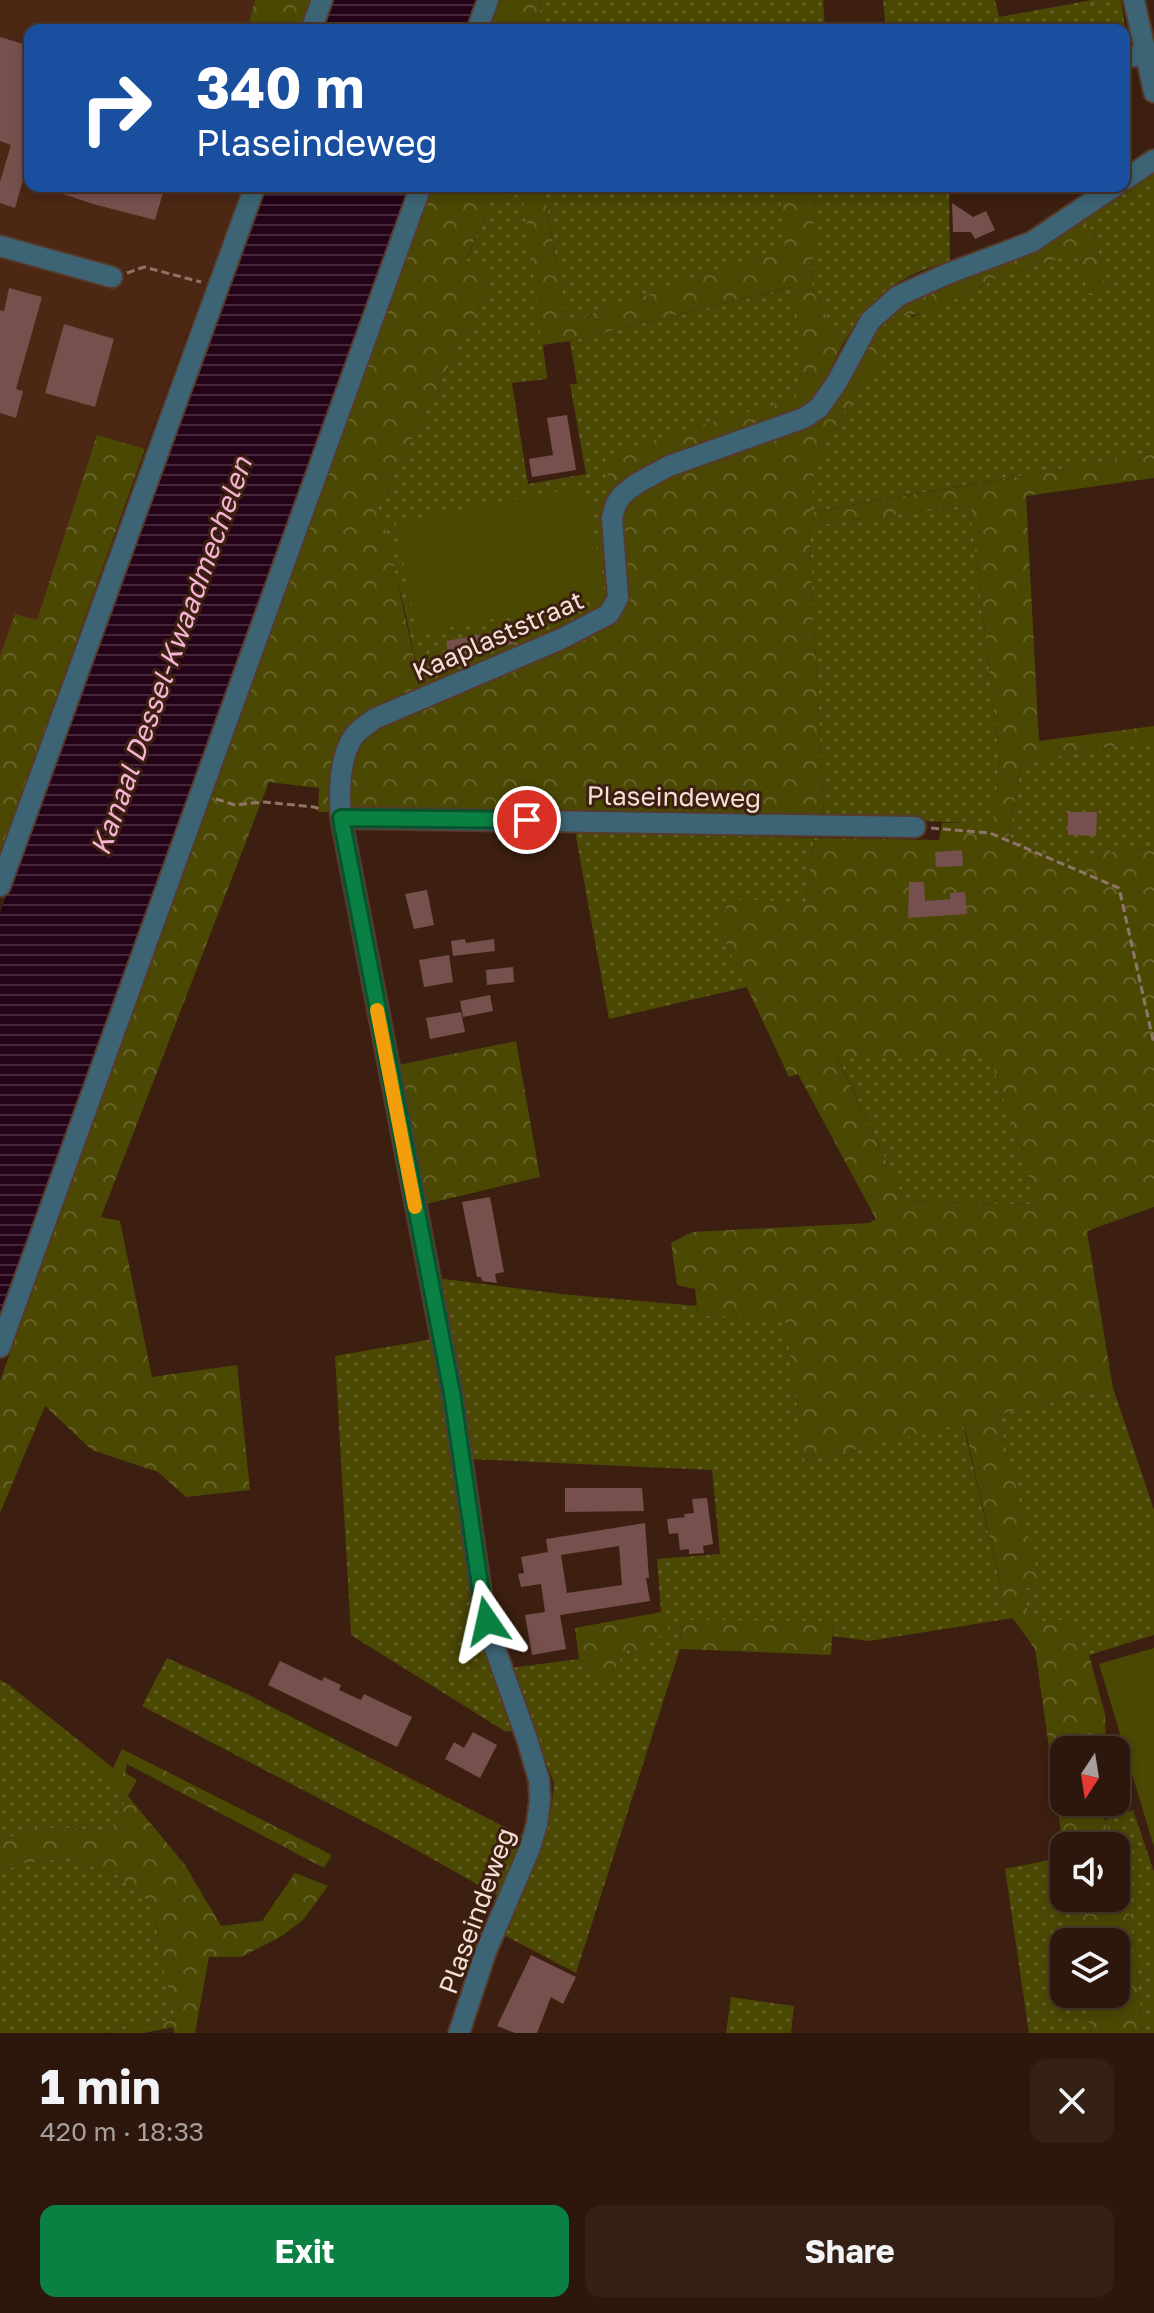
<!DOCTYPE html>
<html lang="en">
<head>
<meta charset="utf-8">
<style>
  :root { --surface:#2d170c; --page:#352015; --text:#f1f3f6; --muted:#a79f9d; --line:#48362d; --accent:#0b8043 }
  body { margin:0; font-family:"Golos Text",sans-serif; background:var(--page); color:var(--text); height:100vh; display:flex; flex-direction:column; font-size:30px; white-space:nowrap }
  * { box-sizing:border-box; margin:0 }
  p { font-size:26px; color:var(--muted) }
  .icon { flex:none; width:44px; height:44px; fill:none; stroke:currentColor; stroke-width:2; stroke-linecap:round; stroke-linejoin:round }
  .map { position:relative; height:2033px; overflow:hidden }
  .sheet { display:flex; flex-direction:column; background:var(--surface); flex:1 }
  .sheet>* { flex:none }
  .banner { position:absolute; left:24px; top:24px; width:1106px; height:168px; border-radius:16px; box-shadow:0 4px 12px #0003,0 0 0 2px var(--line); background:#1a4fa0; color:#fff; overflow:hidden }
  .needle { width:52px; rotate:192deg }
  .fabs { position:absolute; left:1050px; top:1736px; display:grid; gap:16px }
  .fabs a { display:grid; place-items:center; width:80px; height:80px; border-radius:16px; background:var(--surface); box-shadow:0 4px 12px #0003,0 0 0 2px var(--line); font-size:40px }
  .pin { position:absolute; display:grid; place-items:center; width:68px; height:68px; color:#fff; margin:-34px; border:4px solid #fff; border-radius:50%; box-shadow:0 2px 8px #0007 }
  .me { position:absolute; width:88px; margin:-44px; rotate:349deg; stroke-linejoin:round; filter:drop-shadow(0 0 6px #0008) }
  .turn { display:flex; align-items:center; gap:28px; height:168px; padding:0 40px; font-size:36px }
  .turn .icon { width:104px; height:104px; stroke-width:2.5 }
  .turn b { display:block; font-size:56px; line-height:68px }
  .round { display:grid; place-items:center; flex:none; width:84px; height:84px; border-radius:16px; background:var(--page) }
  .summary { display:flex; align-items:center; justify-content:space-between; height:136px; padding:0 40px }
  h1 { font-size:48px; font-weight:700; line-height:60px }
  .action { display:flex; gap:16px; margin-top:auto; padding:16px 40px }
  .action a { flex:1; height:92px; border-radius:16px; background:var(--accent); color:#fff; font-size:32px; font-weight:700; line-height:92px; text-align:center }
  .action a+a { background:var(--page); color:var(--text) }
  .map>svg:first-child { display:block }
  .built { fill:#4b2714 }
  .grass { fill:url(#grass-dots) }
  .forest { fill:url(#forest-crowns); fill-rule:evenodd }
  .garden { fill:#4b4804 }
  .water { fill:url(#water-rules) }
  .building { fill:#76504c; fill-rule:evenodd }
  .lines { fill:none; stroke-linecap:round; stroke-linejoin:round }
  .minor-casing { stroke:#563a2c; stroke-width:24 }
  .path { stroke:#8e7568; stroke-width:3; stroke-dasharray:8 4; stroke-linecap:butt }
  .minor { stroke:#3d6475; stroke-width:20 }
  .route-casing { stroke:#07532c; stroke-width:20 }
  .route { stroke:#0b8043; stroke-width:14 }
  .slow { stroke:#f59e0b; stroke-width:14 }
  .labels { text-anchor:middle; stroke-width:6; stroke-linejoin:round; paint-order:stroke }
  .street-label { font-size:26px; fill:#f4e0d6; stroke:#3c1f10 }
  .water-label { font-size:28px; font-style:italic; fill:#f4b3d4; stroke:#3c1f10 }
</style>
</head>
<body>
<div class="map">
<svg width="1154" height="2033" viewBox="0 0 1154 2033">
  <defs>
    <pattern id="grass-dots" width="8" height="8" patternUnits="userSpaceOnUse" patternTransform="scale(2)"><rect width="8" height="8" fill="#4b4804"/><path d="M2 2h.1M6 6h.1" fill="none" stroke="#666228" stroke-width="1.8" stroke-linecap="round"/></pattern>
    <pattern id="forest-crowns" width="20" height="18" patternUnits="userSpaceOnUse" patternTransform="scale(2)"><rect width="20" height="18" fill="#4b4804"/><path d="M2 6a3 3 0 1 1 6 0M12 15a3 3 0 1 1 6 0" fill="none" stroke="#666228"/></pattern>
    <pattern id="water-rules" width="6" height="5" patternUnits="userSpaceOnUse" patternTransform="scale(2)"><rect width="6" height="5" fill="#240217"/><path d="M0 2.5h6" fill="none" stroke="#442738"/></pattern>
  </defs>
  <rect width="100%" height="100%" fill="#3c1f10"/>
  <!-- built -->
  <path class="built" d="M0,0H255L247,30H30V186H242L145,449L97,436L37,621L0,656Z"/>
  <!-- grass -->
  <path class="grass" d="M539,0H823L825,30H693L692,25L670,30H542Z
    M883,0H995L999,17L1092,0H1121L1128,48H1124V30H886Z
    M1154,166V453L810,512L815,462L848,406L867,333L899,301L912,317L960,297L1001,276L1078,253L1089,295L1106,289L1094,232L1080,217Z
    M556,186H779L786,249L567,322L544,190Z
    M815,186H949L950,261C892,278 873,296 842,345L812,290Z
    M523,193L547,377V379L512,383L528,484L586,474L570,384H577L570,341L793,287L802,365L796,399L623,598L424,702L405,611L378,508L494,275L466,261L491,202Z
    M970,505L1000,761L993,824L824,817L809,526Z
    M1154,739V847L1082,856L1074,870L1008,841L1022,762Z
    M575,831L814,838L806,902L718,926L747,987L609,1019Z
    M837,1056L990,1057L1038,1205L905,1201Z
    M437,1278L561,1294L697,1306L698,1315L785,1318L805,1461L963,1423L1006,1609L1013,1618L869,1641L832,1636L833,1621H681L680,1649L576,1973L502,1934L552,1804L554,1783L510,1668L579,1659L608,1683L626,1648L655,1637L669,1620L661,1612L657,1559L720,1554L712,1470L470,1459Z
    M433,1339L514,1730L506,1732L351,1635L335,1356Z
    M1113,1388L1154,1510V1635L1089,1655L1067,1620L1040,1622L1027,1609L1023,1588L1040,1587L998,1415Z
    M167,1658L245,1693L526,1838L500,1897L395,1838L142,1706Z
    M0,1680L9,1685L82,1743L77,1750L128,1795L110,1833L88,1829L31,1828L0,1842Z
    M1133,1810L1154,1872V2033H1143L1126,1885L1116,1856V1846H1113L1105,1820Z
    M1064,1857V1898H1070L1076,1942H1064V1994H1084L1091,2033H1029L1005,1869Z
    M68,1858L117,1875L153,1905L161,1957L176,2019L106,2033H0V1875L17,1864Z
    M731,1997L794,2006L791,2033H726Z"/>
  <!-- forest -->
  <path class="forest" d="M255,0H310L299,30H247Z
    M499,0H539L542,30H489Z
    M433,186H556L544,191L567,322L785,249L779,186H815L812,290L842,345L820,392L867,333L887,350L848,406L815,462L811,512L1154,453V478L1026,496L1039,741L1154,726V739L1022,762L1008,840L1073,870L1082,856L1154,847V1207L1087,1231L1113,1388L998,1415L1041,1587L1023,1588L1027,1609L1040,1621L1067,1620L1089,1655L1105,1714L1106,1750H1064V1802H1099L1113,1846H1064V1854L1035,1649L1006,1609L964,1424L805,1461L785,1319L698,1315L695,1289L677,1285L671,1243L692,1232L869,1223L876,1219L798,1074L789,1077L718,926L730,899L806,902L814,838L939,840L942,823H993L1000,761L970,505L809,526L824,817L318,812L319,788L269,782L101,1217L120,1221L152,1377L237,1365L250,1490L186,1497L158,1472L92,1450L45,1406L0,1513V1381ZM523,193L542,345L570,341L792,287L802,365L796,399L698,426L605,456L623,598L424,701L383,518L378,508L494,275L466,260L491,202ZM837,1057H990L1038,1205L905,1201Z
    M1080,217L1094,232L1106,289L1089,296L1078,253C1053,262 1025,267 1000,277C975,287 928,319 902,315L899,301Z
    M97,435L145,449L0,855V656L15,614L37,620Z
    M516,1041L540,1177L426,1204L398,1065Z
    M661,1612L669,1620L667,1636L655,1637L644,1654L626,1649L608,1683L579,1659L575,1628Z
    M681,1620L833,1621L831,1655L680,1649Z
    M82,1743L113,1768L122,1749L332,1855L324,1868L127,1764L125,1773L137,1780L128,1796L185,1865L221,1926L262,1921L295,1873L328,1886L303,1920L282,1936L241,1957H209L195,2033H174L173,2027L144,2033H106L176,2019L161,1957L153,1905L117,1875L68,1858L17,1864L0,1875V1842L31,1828L88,1829L110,1833L128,1795L76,1750Z
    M1116,1856L1126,1885L1143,2033H1091L1084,1994H1116V1942H1076L1070,1898H1116Z"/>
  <!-- garden -->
  <path class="garden" d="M585,486L606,597L417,634L396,522Z
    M1154,1648V1847L1099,1664Z"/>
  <!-- water -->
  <path class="water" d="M329,0H477L466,30H318Z
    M262,186H409L0,1316V913Z"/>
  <!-- building -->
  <path class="building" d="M0,37L30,46V155L15,208L0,203V182L11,145L0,141Z
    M46,186H165L155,220L93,204L45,188Z
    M952,203L973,217L986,211L995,230L975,239L971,232H953Z
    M9,288L42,297L16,389L23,391L16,418L0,413V310L4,311Z
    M64,324L114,339L95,407L45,393Z
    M567,415L576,470L532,477L529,459L553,455L547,418Z
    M511,629L514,644L484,649L485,654L450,661L446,641Z
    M1068,812H1097L1096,836L1068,835Z
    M962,850L963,866L936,867L935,852Z
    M909,882H924L925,901L950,899V893L965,892L967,914L908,918Z
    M427,890L434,925L414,929L405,894Z
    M465,939L466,943L494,939L495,951L453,956L451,941Z
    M449,955L453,982L424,987L419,960Z
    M513,967L514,982L487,985L486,970Z
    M490,995L493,1011L463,1017L460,1001Z
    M461,1012L465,1032L430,1039L426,1018Z
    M490,1197L504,1272L495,1274L497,1283L482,1281L481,1277H477L462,1202Z
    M565,1488H642L644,1511L565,1512Z
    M707,1498L713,1544L703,1546L704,1553L689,1554V1549L680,1550L678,1533L669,1534L667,1519L685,1517L684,1514L694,1513L692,1499Z
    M645,1523L649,1578H646L650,1601L560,1615L566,1649L532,1655L525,1615L545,1612L541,1584L521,1587L518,1574L524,1573L521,1557L548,1552L546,1539ZM619,1546L622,1585L567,1593L561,1555Z
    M280,1661L322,1681L324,1677L341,1685L339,1690L361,1700L364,1694L412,1717L397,1747L268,1685Z
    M473,1732L497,1745L480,1778L445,1759L454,1742L464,1748Z
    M531,1955L576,1977L563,2004L551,1997L537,2033H515L497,2026Z"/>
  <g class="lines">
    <defs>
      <path id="minor" d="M1134,0L1154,92
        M311,30L322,0
        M477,30L488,0
        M1124,57L1154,55
        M1124,180L1154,160
        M0,246L112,277
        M341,818L915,827
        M0,886L255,186
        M0,1347L421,186
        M459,2033L486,1951L530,1848L537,1824L540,1800L539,1780L527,1739L493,1643L482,1599L452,1393L341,818C339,793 339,757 354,736C358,730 368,724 374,719L561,639L609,614L618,598L612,518L616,504L622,495L636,484L669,466L804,418L819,408L837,382L870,321L898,296L947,274L1032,242L1115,186"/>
    </defs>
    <!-- minor casing -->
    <use href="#minor" class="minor-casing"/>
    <!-- path -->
    <path class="path" d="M127,273L144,267L201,282
      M216,799L235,805L264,802L314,807L322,810
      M931,828L990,833L1119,888L1154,1044"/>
    <!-- minor -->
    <use href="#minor" class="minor"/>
  </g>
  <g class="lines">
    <defs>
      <path id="route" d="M487,1621L482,1599L452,1393L341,818L527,820"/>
    </defs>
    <!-- route casing -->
    <use href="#route" class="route-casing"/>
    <!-- route -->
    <use href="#route" class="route"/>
    <!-- slow -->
    <path class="slow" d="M377,1010L415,1207"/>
  </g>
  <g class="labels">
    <!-- street labels -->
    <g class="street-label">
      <text transform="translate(498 636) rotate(-24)" y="9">Kaaplaststraat</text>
      <text transform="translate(674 797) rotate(1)" y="9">Plaseindeweg</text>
      <text transform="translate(477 1911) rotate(-70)" y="9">Plaseindeweg</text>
    </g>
    <!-- water labels -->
    <g class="water-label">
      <text transform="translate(171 656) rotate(-70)" y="10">Kanaal Dessel-Kwaadmechelen</text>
    </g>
  </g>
</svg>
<div class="fabs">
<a><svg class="needle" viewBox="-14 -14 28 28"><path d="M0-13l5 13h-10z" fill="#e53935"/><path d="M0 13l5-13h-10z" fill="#a79f9d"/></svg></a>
<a><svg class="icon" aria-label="sound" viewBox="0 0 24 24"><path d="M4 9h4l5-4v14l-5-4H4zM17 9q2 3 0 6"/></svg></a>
<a><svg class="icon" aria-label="layers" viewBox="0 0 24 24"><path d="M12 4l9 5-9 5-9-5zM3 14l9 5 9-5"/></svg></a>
</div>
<div class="pin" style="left:527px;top:820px;background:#d93025"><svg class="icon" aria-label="arrive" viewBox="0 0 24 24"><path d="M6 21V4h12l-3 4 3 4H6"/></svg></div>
<svg class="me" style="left:487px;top:1621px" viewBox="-20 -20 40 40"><path d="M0-17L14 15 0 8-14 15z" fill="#0b8043" stroke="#fff" stroke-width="4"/></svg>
<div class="banner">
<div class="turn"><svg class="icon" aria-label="right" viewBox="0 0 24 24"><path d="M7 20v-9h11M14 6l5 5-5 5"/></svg><div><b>340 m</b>Plaseindeweg</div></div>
</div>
</div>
<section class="sheet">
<div class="summary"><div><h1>1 min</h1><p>420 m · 18:33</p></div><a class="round"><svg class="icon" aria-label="close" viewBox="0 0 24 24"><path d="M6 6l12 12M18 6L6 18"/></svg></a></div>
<div class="action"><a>Exit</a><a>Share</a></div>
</section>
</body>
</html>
